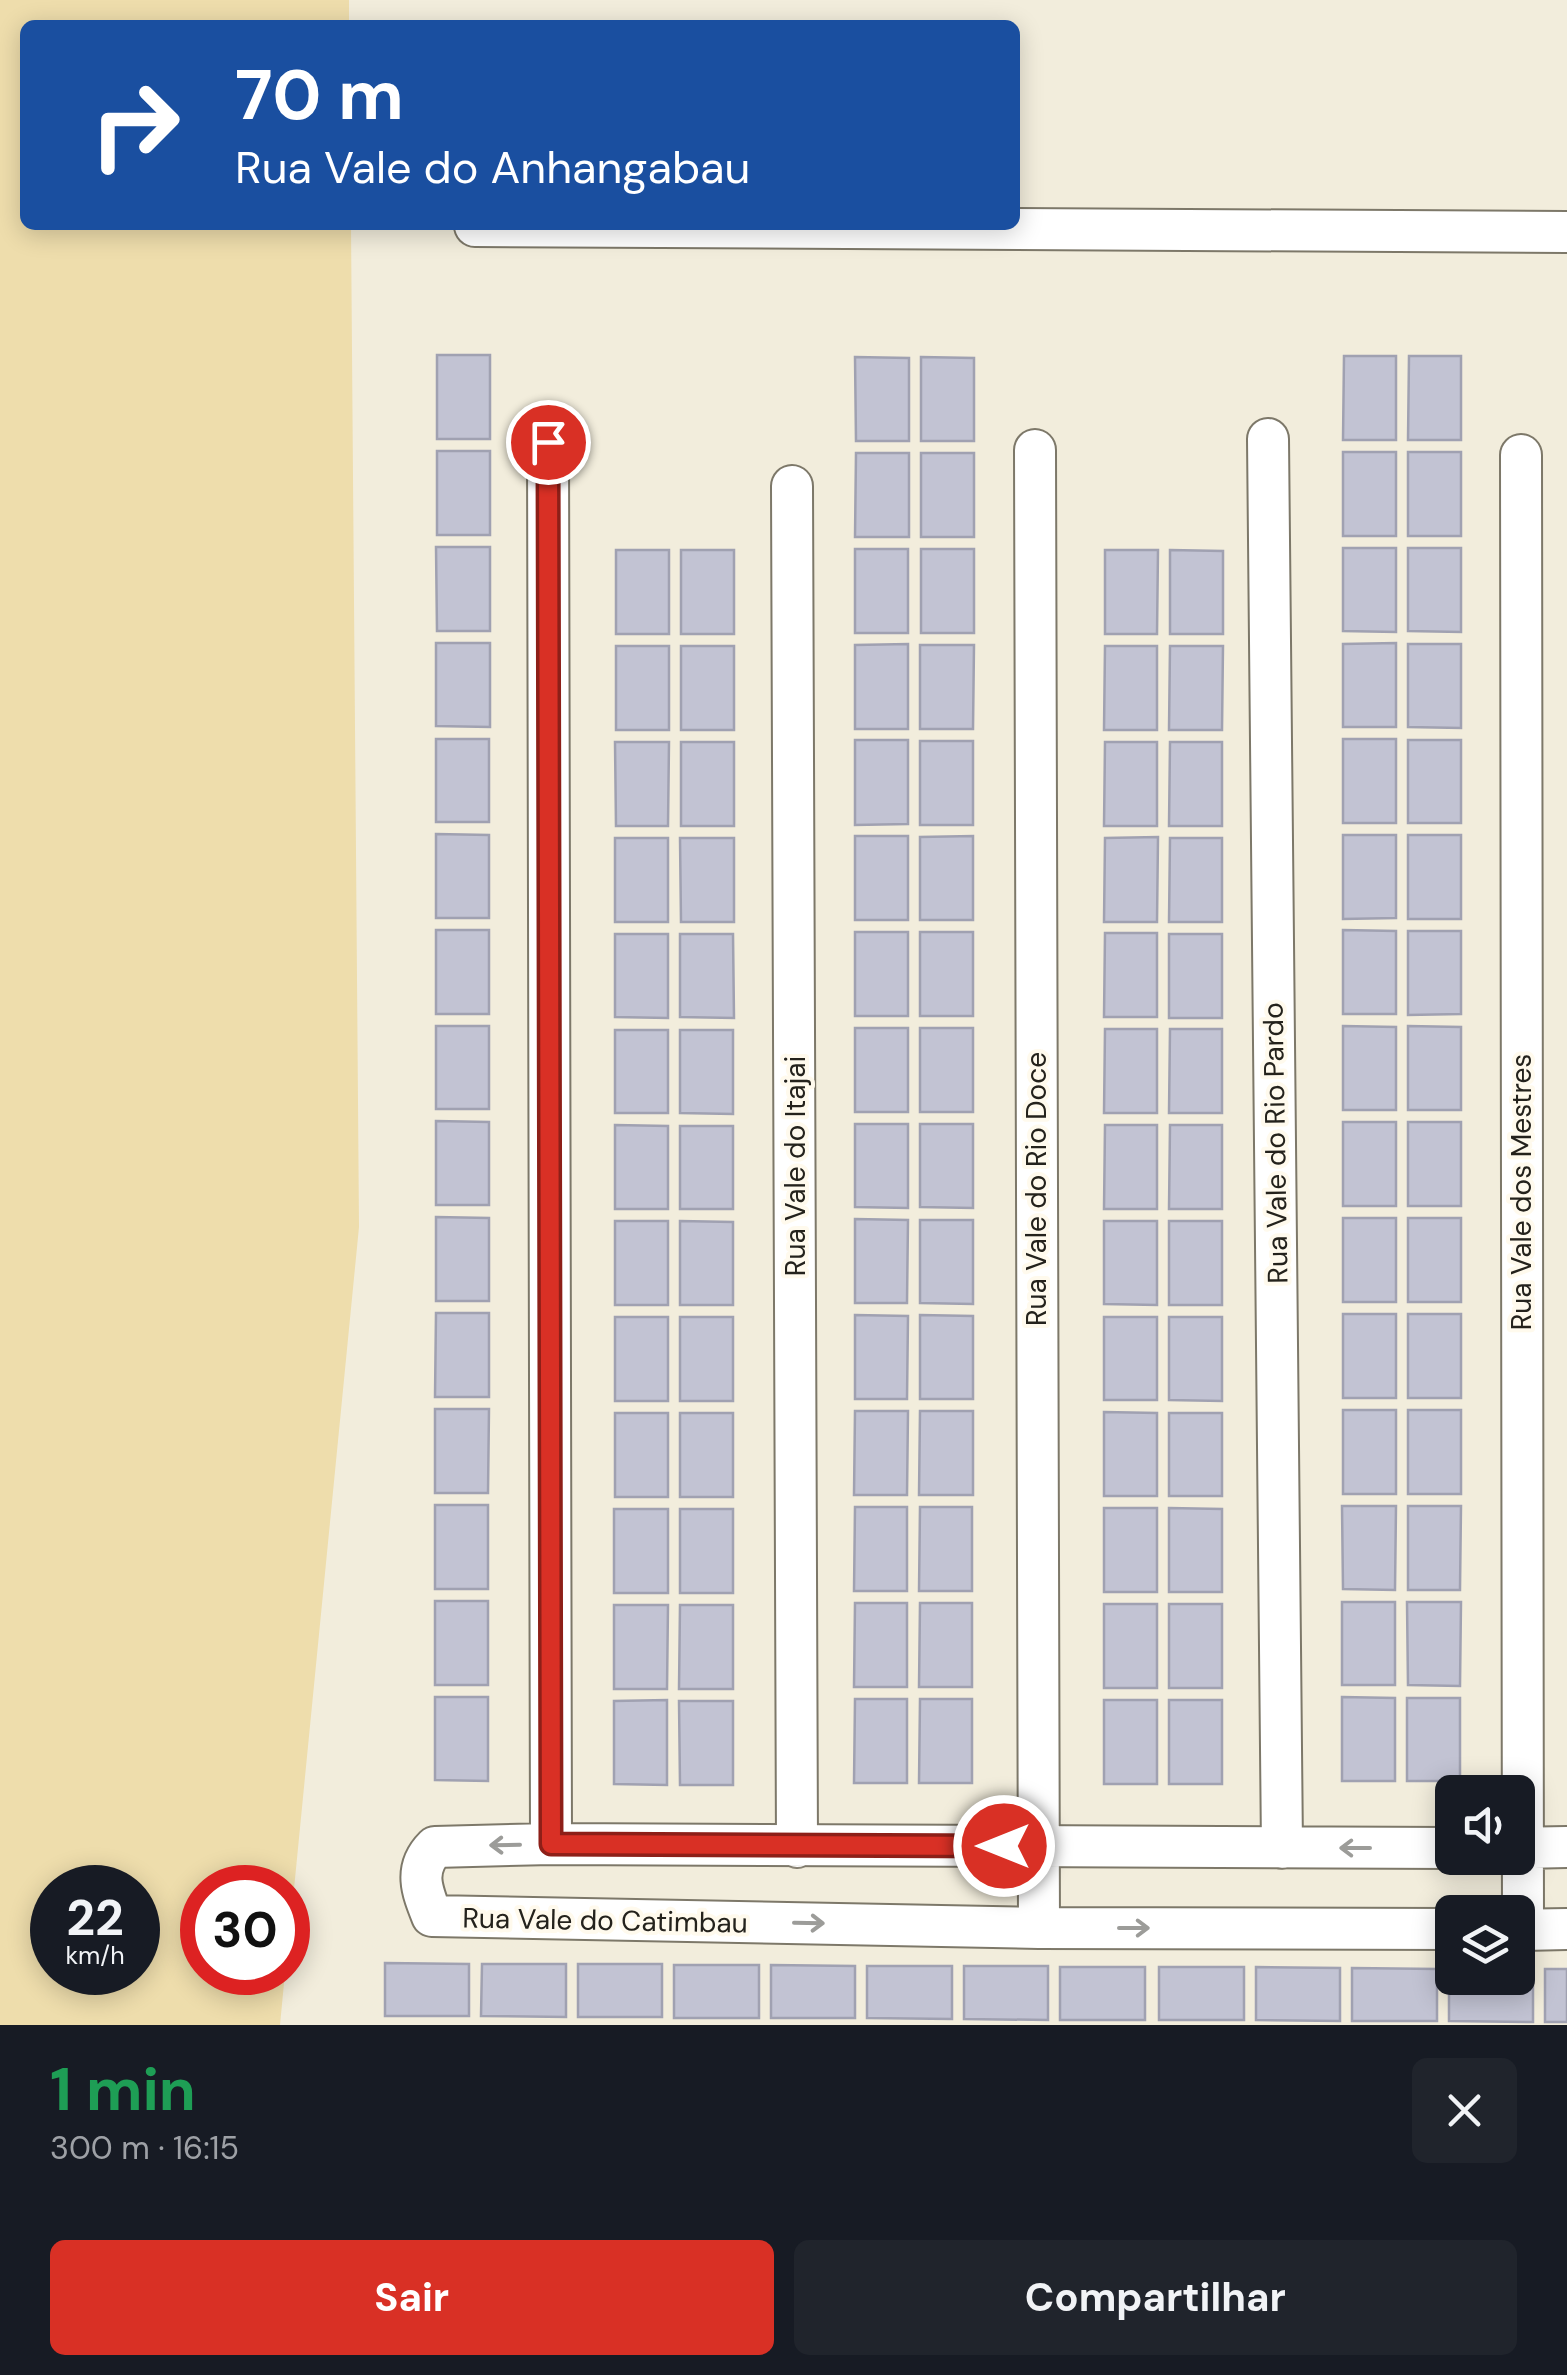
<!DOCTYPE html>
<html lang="pt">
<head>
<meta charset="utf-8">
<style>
  :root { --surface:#171b24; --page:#20242c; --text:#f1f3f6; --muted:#9ea1a6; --accent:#d93025 }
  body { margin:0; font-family:"DM Sans",sans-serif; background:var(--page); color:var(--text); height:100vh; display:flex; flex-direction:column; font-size:38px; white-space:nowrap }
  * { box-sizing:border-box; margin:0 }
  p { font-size:32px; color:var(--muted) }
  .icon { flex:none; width:55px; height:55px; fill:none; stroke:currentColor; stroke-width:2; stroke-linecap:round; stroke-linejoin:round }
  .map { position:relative; height:2025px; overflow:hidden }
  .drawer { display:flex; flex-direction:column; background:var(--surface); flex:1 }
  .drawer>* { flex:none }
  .hud { position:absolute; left:20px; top:20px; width:1000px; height:210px; border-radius:15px; box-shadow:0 5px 25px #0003; background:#1a4fa0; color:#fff; overflow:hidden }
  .controls { position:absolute; left:1435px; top:1775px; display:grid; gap:20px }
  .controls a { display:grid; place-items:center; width:100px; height:100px; border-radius:15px; background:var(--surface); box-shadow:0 5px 25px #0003; font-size:50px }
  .speed { position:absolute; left:30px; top:1865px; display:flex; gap:20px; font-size:50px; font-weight:700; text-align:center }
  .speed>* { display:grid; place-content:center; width:130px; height:130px; border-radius:50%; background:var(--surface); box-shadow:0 5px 25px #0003; line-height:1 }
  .speed small { font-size:25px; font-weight:400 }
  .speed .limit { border:15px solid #d22; background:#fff; color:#111 }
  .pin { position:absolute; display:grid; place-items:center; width:85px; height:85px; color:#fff; margin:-42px; border:5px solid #fff; border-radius:50%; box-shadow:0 2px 10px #0007 }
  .me { position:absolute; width:110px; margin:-55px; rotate:270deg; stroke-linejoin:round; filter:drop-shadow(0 0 8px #0008) }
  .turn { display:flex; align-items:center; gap:35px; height:210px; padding:0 50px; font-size:45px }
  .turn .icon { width:130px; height:130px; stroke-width:2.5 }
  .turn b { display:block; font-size:70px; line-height:85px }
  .round { display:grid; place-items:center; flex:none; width:105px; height:105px; border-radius:15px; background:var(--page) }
  .headline { display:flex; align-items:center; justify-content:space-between; height:170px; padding:0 50px }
  h1 { font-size:60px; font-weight:700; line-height:75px; color:#1e9e55 }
  .cta { display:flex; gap:20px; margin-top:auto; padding:20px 50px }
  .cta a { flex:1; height:115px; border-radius:15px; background:var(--accent); color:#fff; font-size:40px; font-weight:700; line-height:115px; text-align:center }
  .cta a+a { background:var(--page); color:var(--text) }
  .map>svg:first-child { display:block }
  .green { fill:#eeddac; fill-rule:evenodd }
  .building { fill:#c2c3d3; stroke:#a0a1b1; stroke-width:2.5 }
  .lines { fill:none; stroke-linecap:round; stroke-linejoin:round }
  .minor-casing { stroke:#7d7869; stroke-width:44 }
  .minor { stroke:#fff; stroke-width:40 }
  .oneway { stroke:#9c9c99 }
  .route-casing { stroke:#8d1f18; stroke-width:25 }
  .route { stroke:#d93025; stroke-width:18 }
  .labels { text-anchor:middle; stroke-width:8; stroke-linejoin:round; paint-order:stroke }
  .street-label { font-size:28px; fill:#24221c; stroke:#fffaed }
</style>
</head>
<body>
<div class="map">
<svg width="1567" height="2025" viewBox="0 0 1567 2025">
  <rect width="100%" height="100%" fill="#f2eddc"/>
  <!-- green -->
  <path class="green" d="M0,0H349V25H25V225H351L359,1227L288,1950V1888H202V1972L285,1973L280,2025H0ZM52,1888H138V1972H52Z"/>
  <!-- building -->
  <path class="building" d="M437,355H490V439H437Z
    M1344,356H1396V440H1343Z
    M1409,356H1461V440H1408Z
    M855,357L909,358V441H856Z
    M921,357L974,358V441H921Z
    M437,451H490V535H437Z
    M1343,452H1396V536H1343Z
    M1408,452H1461V536H1408Z
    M856,453H909V537H855Z
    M921,453H974V537H921Z
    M436,547H490V631H437Z
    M1343,548H1396V632L1343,631Z
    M1408,548H1461V632L1408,631Z
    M855,549H908V633H855Z
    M921,549H974V633H921Z
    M616,550H669V634H616Z
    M681,550H734V634H681Z
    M1105,550H1158L1157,634H1105Z
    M1170,550L1223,551V634H1170Z
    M436,643H490V727L436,726Z
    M1396,643V727H1343V644Z
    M908,644V729H855V645Z
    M1408,644H1461V728L1408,727Z
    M920,645H974L973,729H920Z
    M616,646H669V730H616Z
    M681,646H734V730H681Z
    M1105,646H1157V730H1104Z
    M1170,646H1223L1222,730H1169Z
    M436,739H489V822H436Z
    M1343,739H1396V823H1343Z
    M855,740H908V824L855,825Z
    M1408,740H1461V823H1408Z
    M920,741H973V825H920Z
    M615,742H669L668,826H616Z
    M681,742H734V826H681Z
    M1105,742H1157V826H1104Z
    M1170,742H1222V826H1169Z
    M436,834L489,835V918H436Z
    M1343,835H1396V918L1343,919Z
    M1408,835H1461V919H1408Z
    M855,836H908V920H855Z
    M973,836V920H920V837Z
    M1158,837L1157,922H1104L1105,838Z
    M615,838H668V922H615Z
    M680,838H734V922H681Z
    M1170,838H1222V922H1169Z
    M436,930H489V1014H436Z
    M1343,930L1396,931V1014H1343Z
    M1408,931H1461V1014L1408,1015Z
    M855,932H908V1016H855Z
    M920,932H973V1016H920Z
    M1105,933H1157V1017H1104Z
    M615,934H668V1018L615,1017Z
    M680,934H733L734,1018L680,1017Z
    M1169,934H1222V1018H1169Z
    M436,1026H489V1109H436Z
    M1343,1026L1396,1027V1110H1343Z
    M1408,1026L1461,1027V1110H1408Z
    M855,1028H908V1112H855Z
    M920,1028H973V1112H920Z
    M1105,1029H1157V1113H1104Z
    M1170,1029H1222V1113H1169Z
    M615,1030H668V1113H615Z
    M680,1030H733V1114L680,1113Z
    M436,1121L489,1122V1205H436Z
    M1343,1122H1396V1206H1343Z
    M1408,1122H1461V1206H1408Z
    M855,1124H908V1208L855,1207Z
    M920,1124H973V1208L920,1207Z
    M615,1125L668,1126V1209H615Z
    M1105,1125H1157V1209H1104Z
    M1170,1125H1222V1209H1169Z
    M680,1126H733V1209H680Z
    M436,1217L489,1218V1301H436Z
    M1343,1218H1396V1302H1343Z
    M1408,1218H1461V1302H1408Z
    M855,1219L908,1220L907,1303H855Z
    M920,1220H973V1304L920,1303Z
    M615,1221H668V1305H615Z
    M680,1221L733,1222V1305H680Z
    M1104,1221H1157V1305L1104,1304Z
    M1169,1221H1222V1305H1169Z
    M436,1313H489V1397H435Z
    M1343,1314H1396V1398H1343Z
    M1408,1314H1461V1398H1408Z
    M855,1315L908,1316L907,1399H855Z
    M920,1315L973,1316V1399H920Z
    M615,1317H668V1401H615Z
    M680,1317H733V1401H680Z
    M1104,1317H1157V1400H1104Z
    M1169,1317H1222V1401L1169,1400Z
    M435,1409H489L488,1493H435Z
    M1343,1410H1396V1494H1343Z
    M1408,1410H1461V1494H1408Z
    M855,1411H908L907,1495H854Z
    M920,1411H973V1495H919Z
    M1104,1412L1157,1413V1496H1104Z
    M615,1413H668V1497H615Z
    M680,1413H733V1497H680Z
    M1169,1413H1222V1496H1169Z
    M435,1505H488V1589H435Z
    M1342,1506H1396L1395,1590L1343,1589Z
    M1408,1506H1461L1460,1590H1408Z
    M855,1507H907V1591H854Z
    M920,1507H972V1591H919Z
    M1104,1508H1157V1592H1104Z
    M1169,1508L1222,1509V1592H1169Z
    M614,1509H668V1593H614Z
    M680,1509H733V1593H680Z
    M435,1601H488V1685H435Z
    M1342,1602H1395V1685H1342Z
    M1407,1602H1461L1460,1686L1408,1685Z
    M855,1603H907V1687H854Z
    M920,1603H972V1687H919Z
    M1104,1604H1157V1688H1104Z
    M1169,1604H1222V1688H1169Z
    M614,1605H668L667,1689H614Z
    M680,1605H733V1689H679Z
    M435,1697H488V1781L435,1780Z
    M1342,1697L1395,1698V1781H1342Z
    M1407,1698H1460V1781H1407Z
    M855,1699H907V1783H854Z
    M920,1699H972V1783H919Z
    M667,1700V1785L614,1784V1701Z
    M1104,1700H1157V1784H1104Z
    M1169,1700H1222V1784H1169Z
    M679,1701H733V1785H680Z
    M385,1963L469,1964V2016H385Z
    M482,1964H566V2017L481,2016Z
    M578,1964H662V2017H578Z
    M674,1965H759V2018H674Z
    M771,1965L855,1966V2018H771Z
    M867,1966H952V2019L867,2018Z
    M964,1966H1048V2020L964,2019Z
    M1060,1967H1145V2020H1060Z
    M1159,1967H1244V2020H1159Z
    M1256,1967L1340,1968V2021L1256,2020Z
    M1352,1968L1437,1969V2021H1352Z
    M1449,1969H1452V1978H1518V1969H1533V2022L1449,2021Z
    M1545,1969H1567V2022H1545Z"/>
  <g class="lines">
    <defs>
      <path id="minor" d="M475,226L1567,232
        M1268,439L1282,1848
        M548,442L551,1844
        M1035,450L1039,1928
        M1521,455L1523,1930
        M792,486L797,1847
        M1452,1848L551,1844L435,1847C413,1869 422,1891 432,1916L1039,1928L1452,1929
        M1518,1848L1567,1847
        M1518,1930L1567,1929"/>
    </defs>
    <!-- minor casing -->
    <use href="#minor" class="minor-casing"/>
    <!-- minor -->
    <use href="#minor" class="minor"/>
  </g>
  <!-- one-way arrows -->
  <defs><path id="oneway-shaft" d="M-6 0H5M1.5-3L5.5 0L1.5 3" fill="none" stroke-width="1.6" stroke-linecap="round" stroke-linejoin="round" transform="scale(2.5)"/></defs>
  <g class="oneway">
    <use href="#oneway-shaft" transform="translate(505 1845) rotate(179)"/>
    <use href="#oneway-shaft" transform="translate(1355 1848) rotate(-180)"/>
    <use href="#oneway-shaft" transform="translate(809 1923) rotate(1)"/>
    <use href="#oneway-shaft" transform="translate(1134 1928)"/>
  </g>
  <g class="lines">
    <defs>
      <path id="route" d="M548,442L551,1844L1004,1846"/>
    </defs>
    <!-- route casing -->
    <use href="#route" class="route-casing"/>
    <!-- route -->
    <use href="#route" class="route"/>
  </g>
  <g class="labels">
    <!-- street labels -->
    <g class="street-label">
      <text transform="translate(1275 1143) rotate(-91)" y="10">Rua Vale do Rio Pardo</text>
      <text transform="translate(795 1166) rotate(-90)" y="10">Rua Vale do Itajai</text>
      <text transform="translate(1036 1189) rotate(-90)" y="10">Rua Vale do Rio Doce</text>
      <text transform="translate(1521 1192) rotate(-90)" y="10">Rua Vale dos Mestres</text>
      <text transform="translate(605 1920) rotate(1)" y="10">Rua Vale do Catimbau</text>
    </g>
  </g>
</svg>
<div class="controls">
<a><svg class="icon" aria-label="sound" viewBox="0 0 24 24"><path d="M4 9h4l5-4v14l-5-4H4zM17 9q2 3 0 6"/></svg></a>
<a><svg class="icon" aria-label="layers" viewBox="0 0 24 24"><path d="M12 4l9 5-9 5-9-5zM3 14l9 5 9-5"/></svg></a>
</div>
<div class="speed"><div>22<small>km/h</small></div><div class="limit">30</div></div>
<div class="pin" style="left:548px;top:442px;background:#d93025"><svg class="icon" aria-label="arrive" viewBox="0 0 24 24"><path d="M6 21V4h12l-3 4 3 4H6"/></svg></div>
<svg class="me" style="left:1004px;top:1846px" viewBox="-20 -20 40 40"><circle r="17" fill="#d93025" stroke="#fff" stroke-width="3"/><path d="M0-11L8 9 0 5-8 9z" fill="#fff"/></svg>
<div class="hud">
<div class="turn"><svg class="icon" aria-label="right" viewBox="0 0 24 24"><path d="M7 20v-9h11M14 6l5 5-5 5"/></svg><div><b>70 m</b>Rua Vale do Anhangabau</div></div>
</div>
</div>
<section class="drawer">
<div class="headline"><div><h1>1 min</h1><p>300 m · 16:15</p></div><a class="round"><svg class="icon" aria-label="close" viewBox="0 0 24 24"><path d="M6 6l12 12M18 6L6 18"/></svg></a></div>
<div class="cta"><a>Sair</a><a>Compartilhar</a></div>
</section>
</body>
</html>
